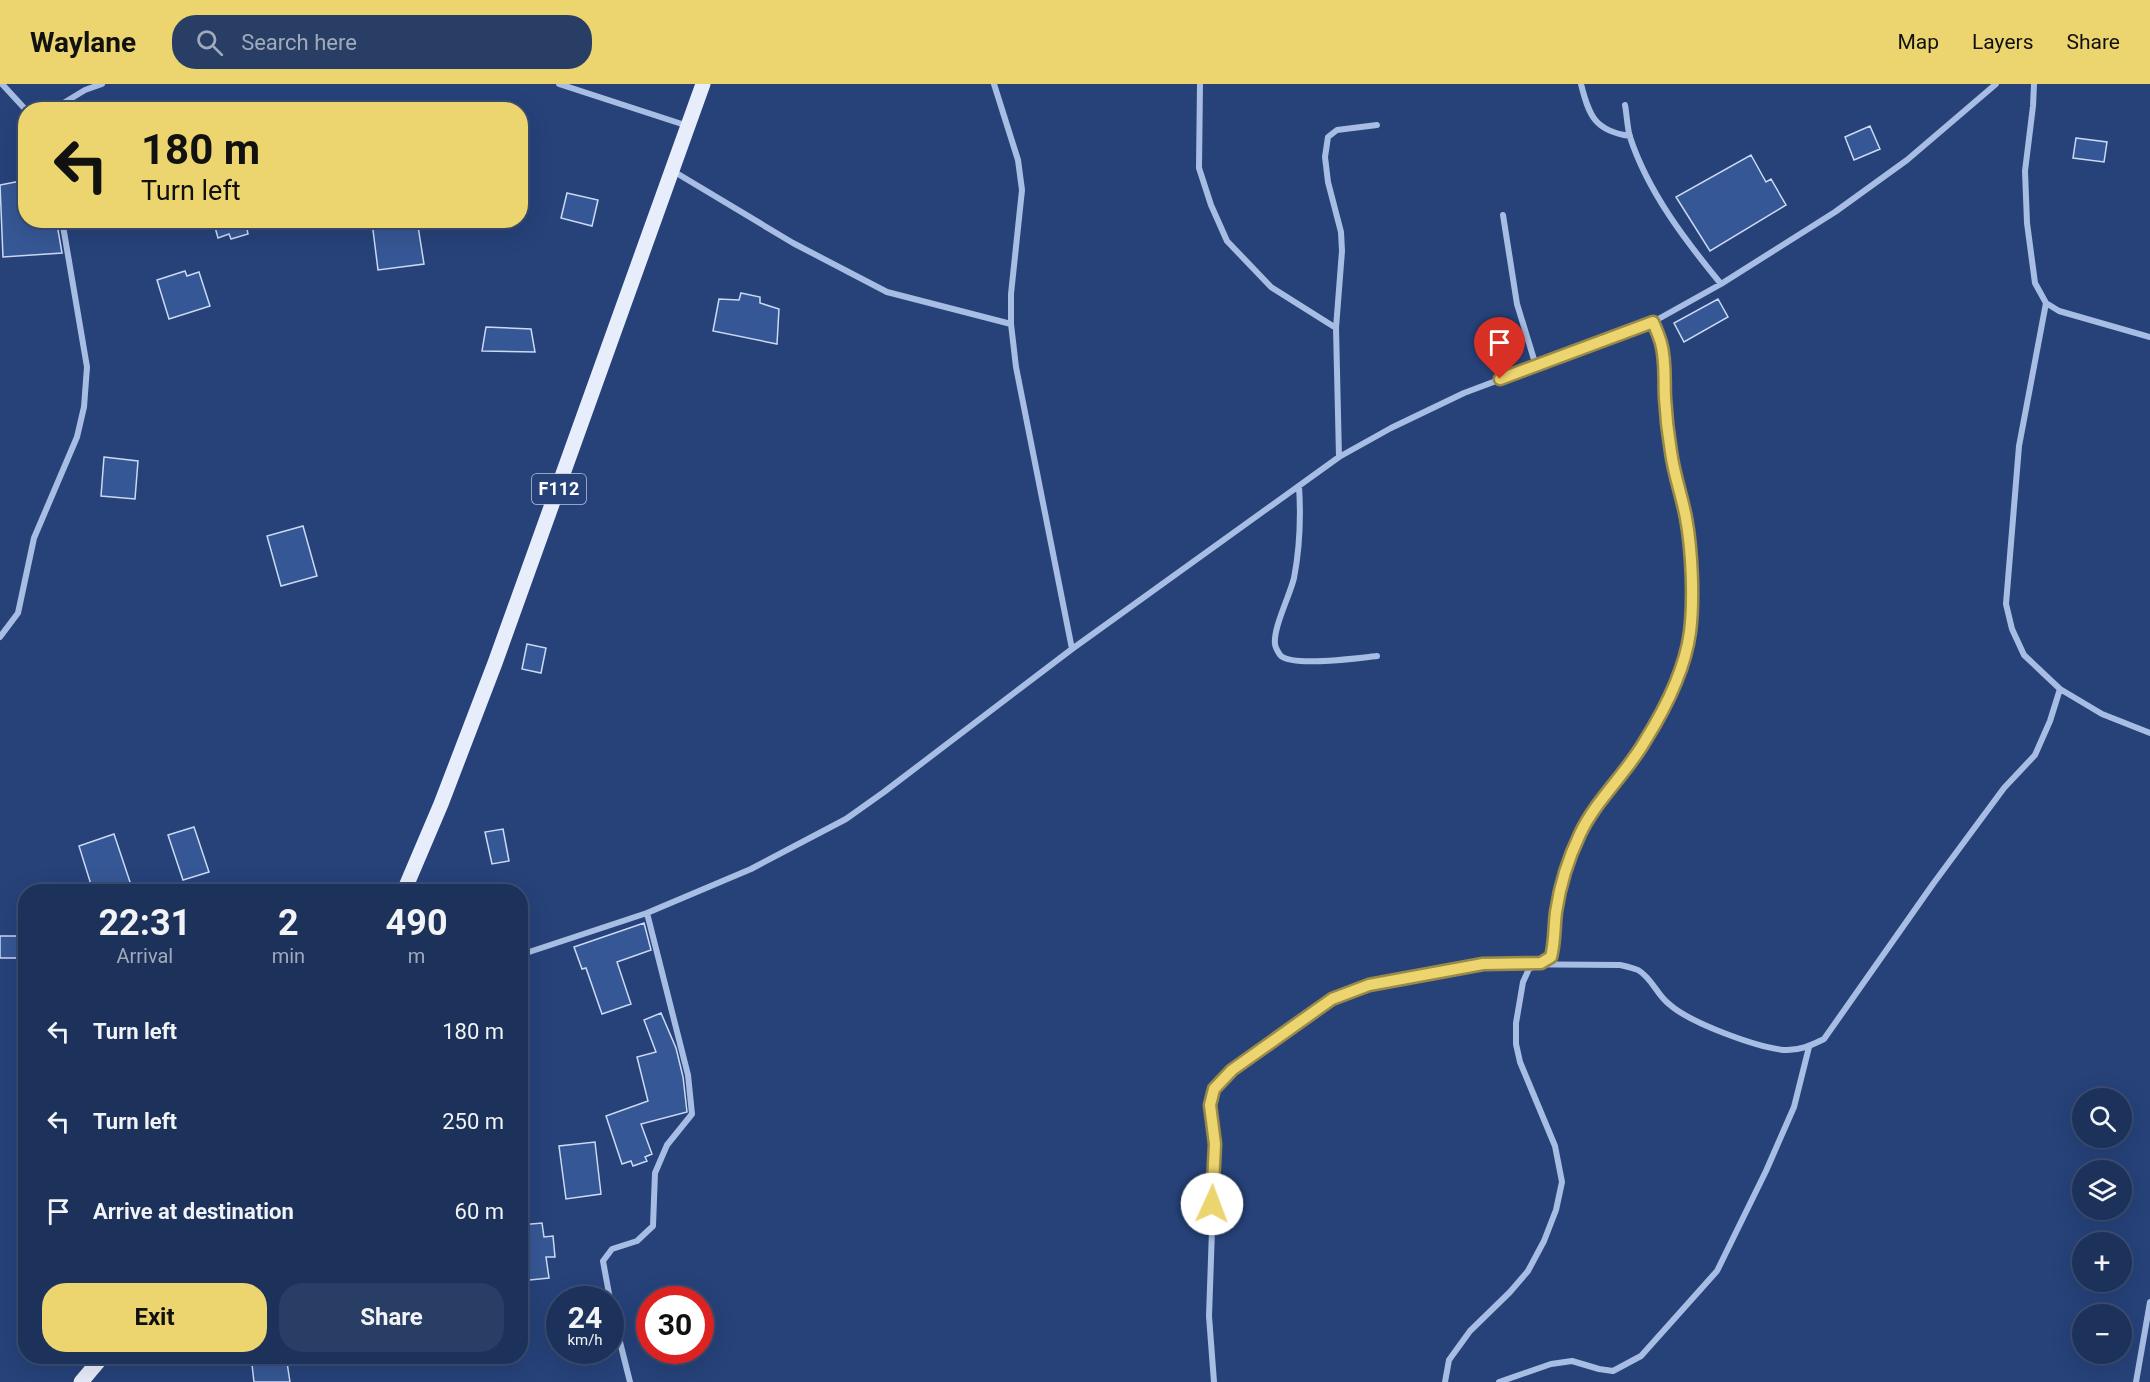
<!DOCTYPE html>
<html lang="en">
<head>
<meta charset="utf-8">
<style>
  :root { --surface:#1c325b; --page:#293e64; --text:#f1f3f6; --muted:#a0aabb; --line:#3a4d71; --accent:#ecd46e }
  body { margin:0; font-family:Roboto,sans-serif; background:var(--page); color:var(--text); height:100vh; display:flex; flex-direction:column; font-size:22px; white-space:nowrap }
  * { box-sizing:border-box; margin:0 }
  p { font-size:20px; color:var(--muted) }
  .icon { flex:none; width:33px; height:33px; fill:none; stroke:currentColor; stroke-width:2; stroke-linecap:round; stroke-linejoin:round }
  .map { position:relative; flex:1; overflow:hidden }
  .side { position:absolute; left:18px; top:800px; width:510px; height:480px; display:flex; flex-direction:column; background:var(--surface); border-radius:24px; box-shadow:0 6px 24px #0002,0 0 0 2px var(--line) }
  .side>* { flex:none }
  .hud { position:absolute; left:18px; top:18px; width:510px; height:126px; border-radius:24px; box-shadow:0 6px 24px #0002,0 0 0 2px var(--line); background:#ecd46e; color:#111; overflow:hidden }
  .fabs { position:absolute; left:2072px; top:1004px; display:grid; gap:12px }
  .fabs a { display:grid; place-items:center; width:60px; height:60px; border-radius:50%; background:var(--surface); box-shadow:0 6px 24px #0002,0 0 0 2px var(--line); font-size:30px }
  .speed { position:absolute; left:546px; top:1202px; display:flex; gap:12px; font-size:30px; font-weight:700; text-align:center }
  .speed>* { display:grid; place-content:center; width:78px; height:78px; border-radius:50%; background:var(--surface); box-shadow:0 6px 24px #0002,0 0 0 2px var(--line); line-height:1 }
  .speed small { font-size:15px; font-weight:400 }
  .speed .limit { border:9px solid #d22; background:#fff; color:#111 }
  .pin { position:absolute; display:grid; place-items:center; width:51px; height:51px; color:#fff; margin:-62px -26px; border-radius:50% 50% 50% 0; rotate:-45deg; box-shadow:0 0 6px #0007 }
  .pin .icon { rotate:45deg }
  .me { position:absolute; width:66px; margin:-33px; rotate:2deg; stroke-linejoin:round; filter:drop-shadow(0 0 4px #0008) }
  .turn { display:flex; align-items:center; gap:21px; height:126px; padding:0 24px; font-size:27px }
  .turn .icon { width:78px; height:78px; stroke-width:2.5 }
  .turn b { display:block; font-size:42px; line-height:51px }
  .eta { display:flex; justify-content:space-evenly; align-items:center; height:102px; text-align:center }
  .eta b { font-size:36px; font-weight:700; line-height:42px }
  .primary-button { display:flex; gap:12px; margin-top:auto; padding:12px 24px }
  .primary-button a { flex:1; height:69px; border-radius:24px; background:var(--accent); color:#111; font-size:24px; font-weight:700; line-height:69px; text-align:center }
  .primary-button a+a { background:var(--page); color:var(--text) }
  ul { padding:0; list-style:none }
  li { display:flex; align-items:center; gap:18px; height:90px; padding:0 24px }
  li div { flex:1 }
  li b { display:block; font-size:22px }
  li em { font-style:normal }
  header { display:flex; align-items:center; gap:36px; box-sizing:border-box; height:84px; padding:0 30px; background:var(--accent); color:#111 }
  header strong { font-size:28px }
  nav { display:flex; gap:33px; margin-inline-start:auto; font-size:21px }
  .search { width:420px; height:54px; background:var(--page); display:flex; align-items:center; gap:15px; box-sizing:border-box; padding:0 21px; border-radius:24px; color:var(--muted); font-size:22px }
  .map>svg:first-child { display:block }
  .building { fill:#365795; stroke:#cbd9f3; stroke-width:1.5 }
  .lines { fill:none; stroke-linecap:round; stroke-linejoin:round }
  .minor { stroke:#a8bde3; stroke-width:6 }
  .primary { stroke:#e8edfc; stroke-width:15 }
  .route-casing { stroke:#998a48; stroke-width:15 }
  .route { stroke:#ecd46e; stroke-width:10 }
  .labels { text-anchor:middle; stroke-width:6; stroke-linejoin:round; paint-order:stroke }
  .shield { fill:#264279; stroke:#bec6d7; stroke-width:1.5 }
  .shield-label { font-size:18px; font-weight:bold; fill:#fff }
</style>
</head>
<body>
<header>
<strong>Waylane</strong>
<div class="search"><svg class="icon" aria-label="search" viewBox="0 0 24 24"><circle cx="10" cy="10" r="6"/><path d="M15 15l6 6"/></svg>Search here</div>
<nav><a>Map</a><a>Layers</a><a>Share</a></nav>
</header>
<div class="map">
<svg width="2150" height="1298" viewBox="0 0 2150 1298">
  <rect width="100%" height="100%" fill="#264279"/>
  <!-- building -->
  <path class="building" d="M1870,42L1880,65L1854,76L1845,53Z
    M2076,54L2107,58L2104,78L2073,74Z
    M1751,71L1766,98L1771,95L1786,121L1710,167L1676,113Z
    M26,96V136H30L31,142L57,140L62,169L3,173L0,101Z
    M567,109L598,116L592,142L561,134Z
    M213,136H263V140L247,145L248,150L231,155L229,150L218,154Z
    M383,136H417L424,180L378,186L372,138Z
    M185,187L187,192L199,188L210,222L169,235L157,196Z
    M741,209L760,213V219L779,225L777,260L713,247L719,215L739,216Z
    M1718,215L1728,233L1684,258L1674,239Z
    M486,243L531,245L535,268L482,267Z
    M104,373L138,377L135,415L101,412Z
    M303,442L317,492L281,502L267,452Z
    M527,560L546,564L541,589L522,585Z
    M194,743L209,788L183,796L168,751Z
    M503,745L509,777L492,780L485,748Z
    M114,750L133,807H93L79,762Z
    M644,839L651,866L617,878L631,920L602,930L586,884L582,885L574,863Z
    M0,852H26V874H0Z
    M661,929L676,964L683,993L687,1028L641,1040L652,1070L645,1073L647,1077L633,1082L631,1077L622,1080L606,1032L648,1017L637,973L656,968L644,936Z
    M595,1058L601,1110L566,1115L559,1062Z
    M542,1139L544,1153L553,1152L555,1173H546L549,1194L520,1197V1141Z
    M251,1272H286L290,1298H254Z"/>
  <g class="lines">
    <!-- minor -->
    <path class="minor" d="M2,0L26,26
      M559,0L688,42
      M994,0L1018,76L1022,106L1011,210V240L1016,283L1072,565
      M1200,0L1199,84L1211,121L1227,157L1271,203L1336,244
      M1581,0C1589,32 1595,47 1630,52
      M2034,0L2033,22L2025,87L2027,139L2035,199L2046,219L2059,227L2150,253
      M1625,21C1627,31 1627,43 1630,53C1648,108 1685,156 1721,200
      M52,26L85,6L102,0
      M673,87L793,159L887,208L1011,240
      M1503,131L1517,220L1536,282
      M2046,219L2019,362L2006,520L2012,545L2024,571L2060,605L2102,630L2150,649
      M1339,373L1336,244L1342,167L1341,148L1328,98L1325,73L1328,53L1337,46L1377,41
      M1299,402C1301,433 1300,463 1294,494C1290,511 1273,544 1275,560C1275,563 1279,570 1281,572C1295,583 1358,574 1377,572
      M0,553L18,529L34,454L77,353L84,323L87,283L62,136
      M520,871L647,829L751,785L846,735L884,708L1072,565L1339,373L1391,344L1464,309L1653,238L1721,200L1835,128L1907,76L1996,0
      M610,1215L603,1177L612,1165L637,1157L653,1142L655,1089L667,1061L692,1030L688,991L647,829
      M610,1218L630,1298
      M1214,1298L1209,1232L1215,1060L1210,1021L1214,1005L1232,986L1333,915L1369,901L1483,880L1620,881C1626,882 1632,884 1638,886C1652,894 1657,911 1669,920C1690,939 1756,963 1784,966C1799,967 1812,961 1824,955L1933,800L2004,704L2035,671L2050,637L2060,605
      M1445,1298L1449,1276L1470,1247L1510,1208L1528,1187L1544,1157L1556,1126L1562,1098L1555,1062L1520,978L1516,960V939L1523,898L1529,885L1551,873C1555,858 1554,843 1556,828C1560,801 1568,775 1580,750C1597,716 1626,690 1645,657C1665,625 1685,586 1690,548C1694,516 1692,466 1686,435C1682,412 1674,391 1671,368C1668,350 1666,332 1665,314C1664,295 1666,277 1661,259C1659,252 1655,245 1653,238
      M1499,1298L1551,1280L1572,1277L1599,1285L1613,1287L1641,1272L1717,1187L1766,1087L1794,1023L1809,963
      M2136,1298L2150,1218"/>
    <!-- primary -->
    <path class="primary" d="M404,807L441,720L495,579L703,0
      M81,1298L103,1272"/>
  </g>
  <g class="lines">
    <defs>
      <path id="route" d="M1212,1120L1215,1060L1210,1021L1214,1005L1232,986L1332,915L1369,901L1483,880L1541,879L1551,873C1555,858 1554,844 1556,828C1560,801 1568,775 1580,750C1596,716 1626,690 1645,657C1665,625 1685,586 1690,548C1694,516 1692,466 1686,434C1682,412 1674,391 1671,368C1668,350 1666,332 1665,314C1664,295 1666,277 1661,259C1659,252 1656,245 1653,238L1500,295"/>
    </defs>
    <!-- route casing -->
    <use href="#route" class="route-casing"/>
    <!-- route -->
    <use href="#route" class="route"/>
  </g>
  <g class="labels">
    <!-- shield labels -->
    <rect class="shield" x="532" y="390" width="54" height="30" rx="4.5"/>
    <g class="shield-label">
      <text x="559" y="411">F112</text>
    </g>
  </g>
</svg>
<div class="fabs">
<a><svg class="icon" aria-label="search" viewBox="0 0 24 24"><circle cx="10" cy="10" r="6"/><path d="M15 15l6 6"/></svg></a>
<a><svg class="icon" aria-label="layers" viewBox="0 0 24 24"><path d="M12 4l9 5-9 5-9-5zM3 14l9 5 9-5"/></svg></a>
<a>+</a>
<a>−</a>
</div>
<div class="speed"><div>24<small>km/h</small></div><div class="limit">30</div></div>
<div class="pin" style="left:1500px;top:295px;background:#d93025"><svg class="icon" aria-label="arrive" viewBox="0 0 24 24"><path d="M6 21V4h12l-3 4 3 4H6"/></svg></div>
<svg class="me" style="left:1212px;top:1120px" viewBox="-20 -20 40 40"><circle r="19" fill="#fff"/><path d="M0-13L10 11 0 6-10 11z" fill="#ecd46e"/></svg>
<div class="hud">
<div class="turn"><svg class="icon" aria-label="left" viewBox="0 0 24 24"><path d="M17 20v-9H6M10 6l-5 5 5 5"/></svg><div><b>180 m</b>Turn left</div></div>
</div>
<section class="side">
<div class="eta">
<div><b>22:31</b><p>Arrival</p></div>
<div><b>2</b><p>min</p></div>
<div><b>490</b><p>m</p></div>
</div>
<ul>
<li><svg class="icon" aria-label="left" viewBox="0 0 24 24"><path d="M17 20v-9H6M10 6l-5 5 5 5"/></svg><div><b>Turn left</b></div><em>180 m</em></li>
<li><svg class="icon" aria-label="left" viewBox="0 0 24 24"><path d="M17 20v-9H6M10 6l-5 5 5 5"/></svg><div><b>Turn left</b></div><em>250 m</em></li>
<li><svg class="icon" aria-label="arrive" viewBox="0 0 24 24"><path d="M6 21V4h12l-3 4 3 4H6"/></svg><div><b>Arrive at destination</b></div><em>60 m</em></li>
</ul>
<div class="primary-button"><a>Exit</a><a>Share</a></div>
</section>
</div>
</body>
</html>
